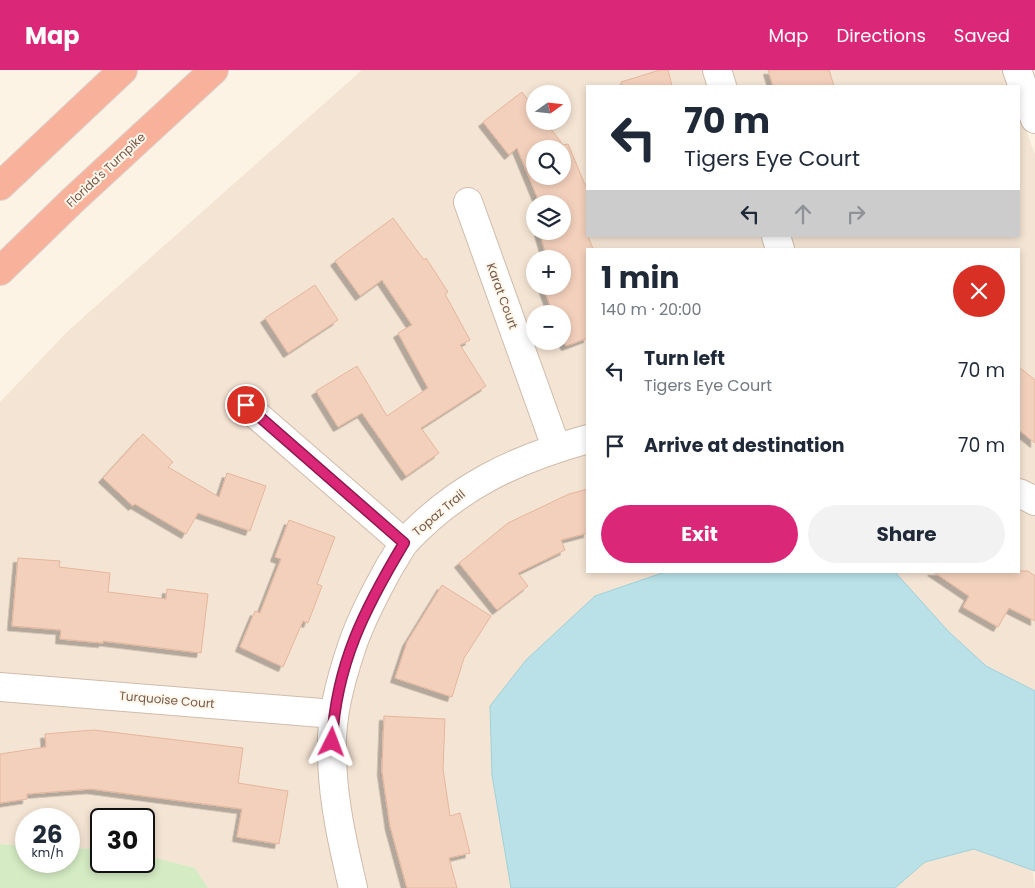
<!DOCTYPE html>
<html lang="en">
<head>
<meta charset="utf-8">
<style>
  :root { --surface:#fff; --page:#f2f2f3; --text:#1f2937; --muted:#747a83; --accent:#db2777 }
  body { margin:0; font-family:Poppins,sans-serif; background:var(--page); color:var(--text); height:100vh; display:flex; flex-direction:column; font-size:19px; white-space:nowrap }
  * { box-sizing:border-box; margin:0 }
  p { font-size:16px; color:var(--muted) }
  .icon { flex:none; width:28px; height:28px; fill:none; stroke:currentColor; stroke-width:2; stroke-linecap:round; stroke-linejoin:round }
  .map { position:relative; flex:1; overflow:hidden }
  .drawer { position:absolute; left:586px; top:178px; width:434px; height:325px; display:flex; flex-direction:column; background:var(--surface); border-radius:0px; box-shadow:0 2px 8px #0003 }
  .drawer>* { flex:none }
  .guide { position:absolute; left:586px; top:15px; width:434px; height:152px; border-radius:0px; box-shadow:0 2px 8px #0003; background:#fff; color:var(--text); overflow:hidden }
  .needle { width:32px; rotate:75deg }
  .tools { position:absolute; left:526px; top:15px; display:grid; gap:10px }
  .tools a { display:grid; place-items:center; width:45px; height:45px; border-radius:50%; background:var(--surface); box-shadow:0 2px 8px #0003; font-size:25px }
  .speed { position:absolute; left:15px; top:738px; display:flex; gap:10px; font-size:25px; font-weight:700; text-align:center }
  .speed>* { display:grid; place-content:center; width:65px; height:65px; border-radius:50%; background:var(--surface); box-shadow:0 2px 8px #0003; line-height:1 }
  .speed small { font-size:12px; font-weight:400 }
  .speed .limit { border:2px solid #111; border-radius:8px; background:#fff; color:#111 }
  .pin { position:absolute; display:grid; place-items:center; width:42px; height:42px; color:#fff; margin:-21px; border:2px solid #fff; border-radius:50%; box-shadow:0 1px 5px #0007 }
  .me { position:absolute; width:55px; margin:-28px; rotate:3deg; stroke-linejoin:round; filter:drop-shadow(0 0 4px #0008) }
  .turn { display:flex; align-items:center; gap:18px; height:105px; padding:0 15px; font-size:22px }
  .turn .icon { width:65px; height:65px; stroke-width:2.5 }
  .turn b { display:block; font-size:35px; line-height:42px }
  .lanes { display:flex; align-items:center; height:48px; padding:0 15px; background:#0003; justify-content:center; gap:25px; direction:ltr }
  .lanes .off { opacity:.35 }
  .round { display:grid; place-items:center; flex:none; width:52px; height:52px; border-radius:26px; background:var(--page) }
  .head { display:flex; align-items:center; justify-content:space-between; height:85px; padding:0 15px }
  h1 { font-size:30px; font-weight:700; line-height:38px }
  .cta { display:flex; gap:10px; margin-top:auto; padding:10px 15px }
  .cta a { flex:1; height:58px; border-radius:30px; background:var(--accent); color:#fff; font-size:20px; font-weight:700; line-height:58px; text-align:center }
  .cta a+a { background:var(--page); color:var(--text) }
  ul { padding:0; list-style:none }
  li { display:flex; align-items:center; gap:15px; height:75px; padding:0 15px }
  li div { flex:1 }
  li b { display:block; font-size:19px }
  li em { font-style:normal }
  header { display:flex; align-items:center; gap:30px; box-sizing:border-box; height:70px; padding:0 25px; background:var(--accent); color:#fff }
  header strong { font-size:24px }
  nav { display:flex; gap:28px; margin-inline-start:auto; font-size:18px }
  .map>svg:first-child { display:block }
  .residential { fill:#f4e4d3; fill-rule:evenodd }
  .green { fill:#d4ebc3 }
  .water { fill:#b9e1e7; stroke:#9fd1d9 }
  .building { fill:#f3d0bc; stroke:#e5b69c; fill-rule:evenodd; filter:url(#shadow) }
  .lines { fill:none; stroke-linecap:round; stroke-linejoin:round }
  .minor-casing { stroke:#d0bcad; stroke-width:30 }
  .highway-casing { stroke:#dbd4d0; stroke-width:30 }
  .minor { stroke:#fff; stroke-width:28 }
  .highway { stroke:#f8b19b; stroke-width:28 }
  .route-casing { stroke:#8e194d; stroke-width:12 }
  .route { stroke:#db2777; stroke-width:9 }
  .labels { text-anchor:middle; stroke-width:4; stroke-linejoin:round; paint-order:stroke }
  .street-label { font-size:12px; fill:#765849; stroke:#fff7eb }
</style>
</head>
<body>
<header>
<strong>Map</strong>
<nav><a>Map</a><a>Directions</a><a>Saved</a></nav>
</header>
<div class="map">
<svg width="1035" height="818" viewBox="0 0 1035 818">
  <defs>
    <filter id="shadow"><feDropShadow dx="-4.5" dy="4.5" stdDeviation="0" flood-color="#0004"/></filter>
  </defs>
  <rect width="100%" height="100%" fill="#fdf3e5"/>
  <!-- residential -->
  <path class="residential" d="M362,0H703L709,16H588V166H762L767,179H588L587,357L565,364L476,118L453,125L541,371L405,457L246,319L228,335L389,475L324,632L0,605V332L69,260ZM535,24H562V51H535ZM535,79H562V106H535ZM535,134H562V161H535ZM535,189H562V216H535ZM535,244H562V271H535Z
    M730,0H1004L1010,16H735Z
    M1019,40L1035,85V418L1019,410V179H793L789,166H1019Z
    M587,380L588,501H668L595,526L492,705L511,818H366L352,760L344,685L346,644L369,562L414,479L456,442L521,401Z
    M1019,436L1035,445V621L986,596L948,561L893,501H1019Z
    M0,628L321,654L341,818H208L195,798L144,785V749H101V779L69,778V749H26V776L0,774Z
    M974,779L1033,799L1035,818H895L925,792Z"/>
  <!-- green -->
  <path class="green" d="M0,774L26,776V791H69V778L101,779V791H144V785L195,798L208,818H0Z"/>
  <!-- water -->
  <path class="water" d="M668,501L895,502L948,561L986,596L1035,621V801L974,779L925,792L895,818H511L492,705L490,636L526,590L595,526Z"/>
  <!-- building -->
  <path class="building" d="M660,0H668L672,16H622L621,12Z
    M768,0H829L834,16H773Z
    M522,22L535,39V51H545L563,75L568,74L588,122V166L593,179H588V268L566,276L562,268V244H553L543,216H562V189H544L547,188L539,161H562V134H540L517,78L509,85L483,52ZM535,79H562V106H535Z
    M393,148L424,190L426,188L448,222L445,224L470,270L460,275L486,316L421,358L439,383L406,406L362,343L338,357L316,321L357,296L387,346L428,318L398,263L412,255L382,210L360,226L335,191Z
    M315,215L338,250L288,283L265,248Z
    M1019,297L1035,310V373L1019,360Z
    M143,364L173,392L168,397L219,427L227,403L266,416L250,461L198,443L186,464L135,434L133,436L103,408Z
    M588,419V463L561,470L565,480L518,503L528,516L497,540L459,493L508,453L569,424Z
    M289,450L335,467L317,514L322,516L308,553L303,551L283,597L240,577L255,541L260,543L281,489L275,487Z
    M18,488L60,491L59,497L110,503L108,522L166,529L167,519L208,524L201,583L103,571V573L60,569L61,560L12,556Z
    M932,501H1028L1035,506V551L1009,538L998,557L963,537L969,526Z
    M442,515L491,546L464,588L452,627L395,608L407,572Z
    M384,646L445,649L443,699L450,746L460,743L470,783L449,788L457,818H407L390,756L382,701Z
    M94,660L243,678L238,713L288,721L279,774L237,767L242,739L91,719L27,724V729L0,733V684L46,677L45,664Z"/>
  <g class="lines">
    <defs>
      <path id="minor" d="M717,0L722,16
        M1017,0L1035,49
        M468,132L556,377
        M776,166L780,179
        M245,335L404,473
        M1019,423L1035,431
        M0,617L334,644
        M353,818C343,775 333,732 332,687C330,649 340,612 352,576C362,547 376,521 391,494C396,487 400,478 405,472C457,416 516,389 588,369"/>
      <path id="highway" d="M0,116L123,0
        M0,201L72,131L214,0"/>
    </defs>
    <!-- minor casing -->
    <use href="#minor" class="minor-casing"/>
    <!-- highway casing -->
    <use href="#highway" class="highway-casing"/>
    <!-- minor -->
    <use href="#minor" class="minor"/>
    <!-- highway -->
    <use href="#highway" class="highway"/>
  </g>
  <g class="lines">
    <defs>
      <path id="route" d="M246,335L404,473C365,538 336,594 332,672"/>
    </defs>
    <!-- route casing -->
    <use href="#route" class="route-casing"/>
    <!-- route -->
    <use href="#route" class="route"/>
  </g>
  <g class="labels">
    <!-- street labels -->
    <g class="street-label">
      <text transform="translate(106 100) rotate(-43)" y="4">Florida's Turnpike</text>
      <text transform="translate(502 226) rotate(70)" y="4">Karat Court</text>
      <text transform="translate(439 443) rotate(-40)" y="4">Topaz Trail</text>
      <text transform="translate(167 630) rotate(5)" y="4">Turquoise Court</text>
    </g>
  </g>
</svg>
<div class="tools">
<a><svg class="needle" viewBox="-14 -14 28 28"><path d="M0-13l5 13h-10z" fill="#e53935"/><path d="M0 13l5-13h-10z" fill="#747a83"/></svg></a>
<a><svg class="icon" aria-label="search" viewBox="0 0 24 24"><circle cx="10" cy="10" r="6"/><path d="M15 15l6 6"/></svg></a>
<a><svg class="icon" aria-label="layers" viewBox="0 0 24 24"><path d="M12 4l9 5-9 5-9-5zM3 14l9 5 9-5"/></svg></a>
<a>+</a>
<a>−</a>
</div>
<div class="speed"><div>26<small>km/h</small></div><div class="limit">30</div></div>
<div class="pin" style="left:246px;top:335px;background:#d93025"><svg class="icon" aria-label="arrive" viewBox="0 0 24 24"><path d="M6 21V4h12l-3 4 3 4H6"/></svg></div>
<svg class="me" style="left:332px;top:672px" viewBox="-20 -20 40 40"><path d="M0-17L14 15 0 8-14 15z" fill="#db2777" stroke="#fff" stroke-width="4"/></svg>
<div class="guide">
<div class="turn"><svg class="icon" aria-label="left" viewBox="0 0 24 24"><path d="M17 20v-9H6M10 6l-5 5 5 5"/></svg><div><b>70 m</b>Tigers Eye Court</div></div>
<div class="lanes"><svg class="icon" aria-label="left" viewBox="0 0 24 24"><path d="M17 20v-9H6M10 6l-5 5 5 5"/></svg><svg class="icon off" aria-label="ahead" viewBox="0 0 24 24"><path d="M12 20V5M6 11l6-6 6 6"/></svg><svg class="icon off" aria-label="right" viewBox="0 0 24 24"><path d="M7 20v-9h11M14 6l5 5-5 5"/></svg></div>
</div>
<section class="drawer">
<div class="head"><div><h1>1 min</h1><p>140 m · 20:00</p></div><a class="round" style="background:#d93025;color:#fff"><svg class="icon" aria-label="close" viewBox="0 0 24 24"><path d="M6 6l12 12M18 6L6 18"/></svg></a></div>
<ul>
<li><svg class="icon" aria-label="left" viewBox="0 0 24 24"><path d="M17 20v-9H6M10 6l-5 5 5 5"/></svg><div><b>Turn left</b><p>Tigers Eye Court</p></div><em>70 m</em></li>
<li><svg class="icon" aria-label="arrive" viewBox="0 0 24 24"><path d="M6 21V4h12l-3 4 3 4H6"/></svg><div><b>Arrive at destination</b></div><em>70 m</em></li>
</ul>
<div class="cta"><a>Exit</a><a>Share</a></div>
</section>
</div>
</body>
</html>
